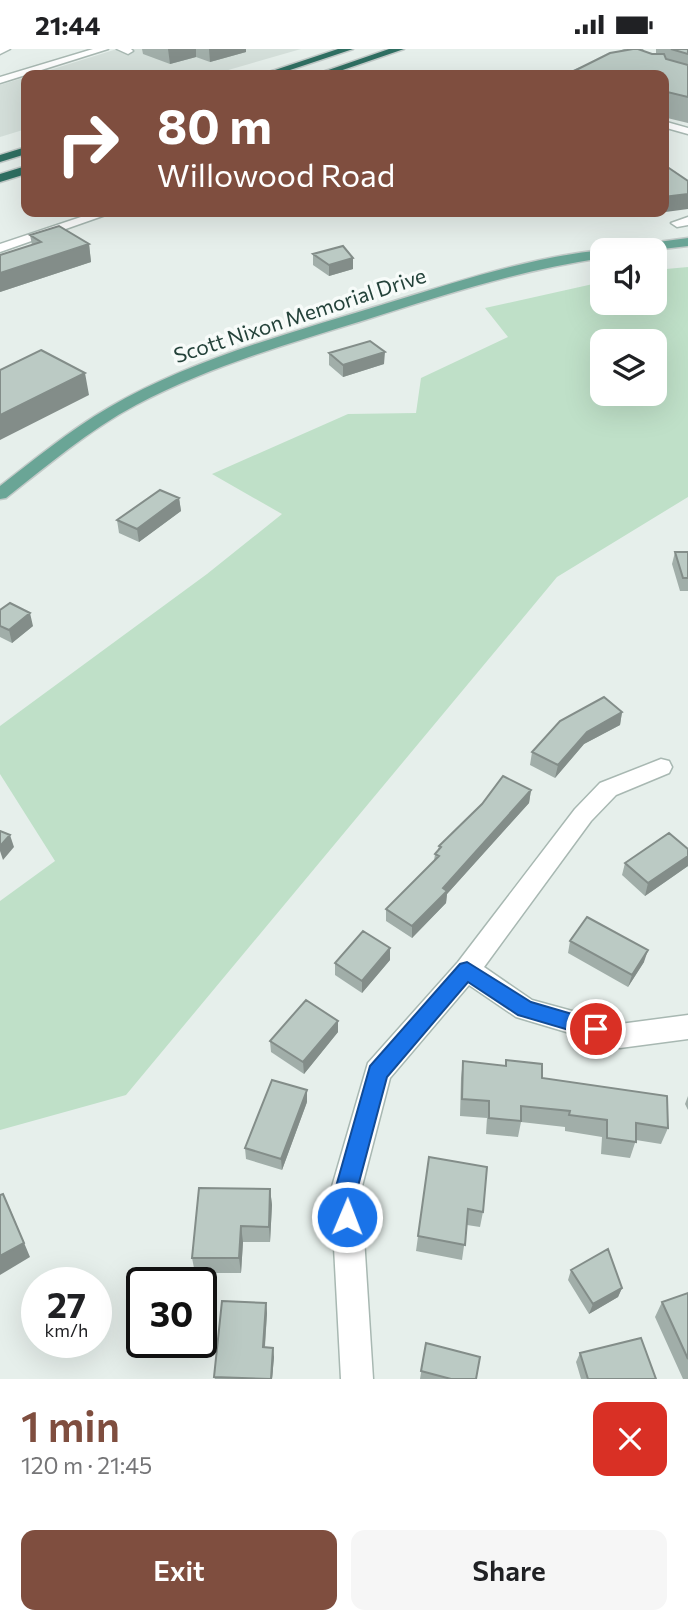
<!DOCTYPE html>
<html lang="en">
<head>
<meta charset="utf-8">
<style>
  :root { --surface:#fff; --page:#f6f6f6; --text:#202124; --muted:#757577; --accent:#7f4e3f }
  body { margin:0; font-family:Commissioner,sans-serif; background:var(--page); color:var(--text); height:100vh; display:flex; flex-direction:column; font-size:26px; white-space:nowrap }
  * { box-sizing:border-box; margin:0 }
  p { font-size:23px; color:var(--muted) }
  .icon { flex:none; width:38px; height:38px; fill:none; stroke:currentColor; stroke-width:2; stroke-linecap:round; stroke-linejoin:round }
  .map { position:relative; height:1330px; overflow:hidden }
  .sheet { display:flex; flex-direction:column; background:var(--surface); flex:1 }
  .sheet>* { flex:none }
  .hud { position:absolute; left:21px; top:21px; width:648px; height:147px; border-radius:14px; box-shadow:0 7px 28px #0002; background:#7f4e3f; color:#fff; overflow:hidden }
  .controls { position:absolute; left:590px; top:189px; display:grid; gap:14px }
  .controls a { display:grid; place-items:center; width:77px; height:77px; border-radius:14px; background:var(--surface); box-shadow:0 7px 28px #0002; font-size:35px }
  .speed { position:absolute; left:21px; top:1218px; display:flex; gap:14px; font-size:35px; font-weight:700; text-align:center }
  .speed>* { display:grid; place-content:center; width:91px; height:91px; border-radius:50%; background:var(--surface); box-shadow:0 7px 28px #0002; line-height:1 }
  .speed small { font-size:18px; font-weight:400 }
  .speed .limit { border:4px solid #111; border-radius:10px; background:#fff; color:#111 }
  .pin { position:absolute; display:grid; place-items:center; width:60px; height:60px; color:#fff; margin:-30px; border:4px solid #fff; border-radius:50%; box-shadow:0 2px 7px #0007 }
  .me { position:absolute; width:77px; margin:-38px; rotate:1deg; stroke-linejoin:round; filter:drop-shadow(0 0 5px #0008) }
  .turn { display:flex; align-items:center; gap:24px; height:147px; padding:0 21px; font-size:32px }
  .turn .icon { width:91px; height:91px; stroke-width:2.5 }
  .turn b { display:block; font-size:49px; line-height:60px }
  .round { display:grid; place-items:center; flex:none; width:74px; height:74px; border-radius:14px; background:var(--page) }
  .headline { display:flex; align-items:center; justify-content:space-between; height:119px; padding:0 21px }
  h1 { font-size:42px; font-weight:600; line-height:52px; color:var(--accent) }
  .primary-button { display:flex; gap:14px; margin-top:auto; padding:14px 21px }
  .primary-button a { flex:1; height:80px; border-radius:14px; background:var(--accent); color:#fff; font-size:28px; font-weight:600; line-height:80px; text-align:center }
  .primary-button a+a { background:var(--page); color:var(--text) }
  .status { display:flex; justify-content:space-between; align-items:center; height:49px; padding:0 35px; background:var(--surface); direction:ltr }
  .status svg { height:19px; fill:currentColor }
  .map>svg:first-child { display:block }
  .built { fill:#d4dfda }
  .green { fill:#bfe0c8; fill-rule:evenodd }
  .lines { fill:none; stroke-linecap:round; stroke-linejoin:round }
  .minor-casing { stroke:#a8b8b2; stroke-width:3 }
  .major-casing { stroke:#c2cac8; stroke-width:3 }
  .highway-casing { stroke:#c2cac8; stroke-width:3 }
  .minor { fill:#fff; fill-rule:evenodd }
  .major { fill:#6aa596; fill-rule:evenodd }
  .highway { fill:#2f6f62; fill-rule:evenodd }
  .wall { fill:#a1aea9 }
  .shaded-wall { fill:#838d89 }
  .building { fill:#bbcac4; stroke:#838d89; stroke-width:2 }
  .route { fill:#1a73e8; stroke:#114b97; stroke-width:2 }
  .labels { text-anchor:middle; stroke-width:7; stroke-linejoin:round; paint-order:stroke }
  .far-street-label { font-size:21px; fill:#24423a; stroke:#f7fbf9 }
</style>
</head>
<body>
<div class="status"><b>21:44</b><svg viewBox="0 0 49 12"><path d="M0 12V9h3v3zM5 12V6h3v6zM10 12V3h3v9zM15 12V0h3v12zM26 1h20v11H26zM47 4h2v5h-2z"/></svg></div>
<div class="map">
<svg width="688" height="1330" viewBox="0 0 688 1330">
  <rect width="100%" height="100%" fill="#e6efeb"/>
  <!-- built -->
  <path class="built" d="M117,0H301L211,26H34Z
    M26,28V80L0,88V36Z"/>
  <!-- green -->
  <path class="green" d="M688,218V448L557,528L126,1046L0,1081V852L55,812L0,725V677L207,525L282,465L212,425L348,365L416,364L421,329L508,288L485,259L602,233V254H654L655,221ZM602,292H654V345H602Z"/>
  <g class="lines">
    <defs>
      <path id="minor" d="M0,0H10L0,5Z
        M93,0H108L0,34V28Z
        M117,0H131L133,2L128,5Z
        M628,0H642L578,26H565Z
        M663,72L688,79V85L663,78Z
        M96,163H114L0,203V195Z
        M688,168V176L677,178L671,174Z
        M661,710L669,712L672,718L669,724L616,746L591,772L484,918L532,951L620,975L688,966V990L620,999L516,968L469,936L390,1029L361,1141L373,1330H341L331,1141L368,1014L458,913L575,760L600,734Z"/>
      <path id="major" d="M688,189V197L654,201H621L628,197Z
        M603,201L602,209C521,221 443,246 365,271C287,295 208,318 136,356C89,381 48,416 6,449L0,450V437C35,410 70,381 108,359C195,308 295,283 391,253C460,232 531,208 603,201Z"/>
      <path id="highway" d="M338,0H353L275,26H260Z
        M389,0H404L328,26H314Z
        M26,98V105L0,113V106Z
        M26,117V125L0,133V125Z"/>
    </defs>
    <!-- minor casing -->
    <use href="#minor" class="minor-casing"/>
    <!-- major casing -->
    <use href="#major" class="major-casing"/>
    <!-- highway casing -->
    <use href="#highway" class="highway-casing"/>
    <!-- minor -->
    <use href="#minor" class="minor"/>
    <!-- major -->
    <use href="#major" class="major"/>
    <!-- highway -->
    <use href="#highway" class="highway"/>
  </g>
  <!-- wall -->
  <path class="wall" d="M142,0H246V3L210,13L196,8L170,15L143,5Z
    M656,0H688V74L663,68V26H575L576,21L656,5Z
    M30,186L89,195L91,213L0,243V206L32,196Z
    M313,205L353,220L329,227L313,216Z
    M329,304L384,315L343,328L329,316Z
    M179,449L181,462L139,493L119,484L117,471Z
    M675,503H688V542H680L672,515Z
    M0,561L33,577L12,594L0,588Z
    M622,663L620,676L584,695L555,729L530,716L532,703Z
    M531,741L529,754L447,845L446,854L412,889L386,872V860L434,812L435,805L438,801L439,797Z
    M688,800V817L645,847L622,826L625,814Z
    M570,892L644,913L628,938L568,904Z
    M390,899V911L362,944L335,926V914Z
    M338,972V983L304,1025L271,1003L270,992Z
    M506,1011L542,1029L668,1079L661,1095L636,1091L630,1109L601,1105L602,1088L565,1082V1078L521,1073L518,1088L486,1085L487,1069L460,1067L461,1029L463,1012L505,1017Z
    M688,1047V1061L685,1055Z
    M307,1053L282,1121L246,1110L245,1099Z
    M429,1108L483,1163L480,1178L467,1176L462,1211L416,1202Z
    M270,1140L272,1156L270,1193H243L241,1224H195L192,1209Z
    M571,1221L622,1239L618,1248L589,1265L568,1231Z
    M688,1244V1330H683L655,1268L662,1253Z
    M266,1254L267,1264L265,1298L274,1308L272,1330H215L214,1328Z
    M426,1294L476,1330H420Z
    M580,1304L656,1330H581L576,1313Z"/>
  <!-- shaded-wall -->
  <path class="shaded-wall" d="M168,0H196V8L170,15Z
    M209,0H246V3L210,13Z
    M688,145V160L658,164V163H663V148Z
    M89,195L91,213L0,243V224Z
    M353,209V220L329,227V216Z
    M385,303L384,315L343,328V316Z
    M85,324L89,346L0,391V366Z
    M179,449L181,462L139,493L137,480Z
    M30,564L33,577L12,594L9,581Z
    M622,663L620,676L584,695L555,729L558,716L587,683Z
    M531,741L529,754L447,845L446,854L412,889V877L443,839Z
    M10,786L14,798L3,811L0,802V797Z
    M688,807V817L645,847L648,834Z
    M390,899V911L362,944V932Z
    M648,901L644,913L628,938L632,926Z
    M338,972V983L304,1025L303,1013Z
    M307,1041V1053L282,1121L281,1110Z
    M270,1140L272,1156L270,1193L269,1178Z
    M10,1160L30,1208L0,1226V1207Z
    M241,1177L243,1193L241,1224L239,1209Z
    M622,1239L618,1248L589,1265L593,1255Z
    M266,1254L267,1264L264,1308L263,1298Z
    M273,1299L274,1308L272,1330H271Z"/>
  <!-- building -->
  <path class="building" d="M633,0H638L652,5H664L666,10L688,16V48L663,42V26H597L576,21L610,4Z
    M671,0H688V5Z
    M663,115L688,132V145L663,148Z
    M59,177L89,195L0,224V206L41,193L30,186Z
    M343,197L353,209L329,216L313,205Z
    M370,292L385,303L343,316L329,304Z
    M41,301L85,324L0,366V321Z
    M160,441L179,449L137,480L117,471Z
    M675,503H688V529H683Z
    M10,554L30,564L9,581L0,577V561Z
    M604,648L622,663L587,683L558,716L532,703L560,672Z
    M503,727L531,741L443,839L447,842L412,877L386,860L439,807L435,805L441,798L439,797L482,755Z
    M0,782L10,786L0,797Z
    M669,784L688,800V807L648,834L625,814Z
    M587,868L648,901L632,926L570,892Z
    M363,882L390,899L362,932L335,914Z
    M306,951L338,972L303,1013L270,992Z
    M506,1011L542,1015V1029L667,1047L668,1079L636,1074V1093L607,1089V1071L569,1066L570,1062L521,1057V1072L489,1069V1052L462,1050L463,1012L506,1017Z
    M272,1031L307,1041L281,1110L245,1099Z
    M429,1108L487,1118L483,1163L468,1160L465,1196L418,1187Z
    M199,1139L270,1140L269,1178L241,1177L239,1209H192Z
    M3,1145L24,1194L0,1207V1146Z
    M608,1200L622,1239L593,1255L571,1221Z
    M688,1244V1310L662,1253Z
    M222,1252L266,1254L263,1298L273,1299L271,1330L214,1328Z
    M641,1289L656,1330H588L580,1304Z
    M426,1294L480,1308L476,1330H451L421,1322Z"/>
  <!-- route -->
  <path class="route" d="M467,913L531,953L603,974L606,980L603,986L596,989L518,966L468,933L387,1028L357,1141L359,1168L355,1176L347,1179L339,1176L336,1168L335,1141L370,1017L460,915Z"/>
  <g class="labels">
    <!-- far-street labels -->
    <g class="far-street-label">
      <text transform="translate(300 267) rotate(-18)" y="7">Scott Nixon Memorial Drive</text>
    </g>
  </g>
</svg>
<div class="controls">
<a><svg class="icon" aria-label="sound" viewBox="0 0 24 24"><path d="M4 9h4l5-4v14l-5-4H4zM17 9q2 3 0 6"/></svg></a>
<a><svg class="icon" aria-label="layers" viewBox="0 0 24 24"><path d="M12 4l9 5-9 5-9-5zM3 14l9 5 9-5"/></svg></a>
</div>
<div class="speed"><div>27<small>km/h</small></div><div class="limit">30</div></div>
<div class="pin" style="left:596px;top:980px;background:#d93025"><svg class="icon" aria-label="arrive" viewBox="0 0 24 24"><path d="M6 21V4h12l-3 4 3 4H6"/></svg></div>
<svg class="me" style="left:347px;top:1168px" viewBox="-20 -20 40 40"><circle r="17" fill="#1a73e8" stroke="#fff" stroke-width="3"/><path d="M0-11L8 9 0 5-8 9z" fill="#fff"/></svg>
<div class="hud">
<div class="turn"><svg class="icon" aria-label="right" viewBox="0 0 24 24"><path d="M7 20v-9h11M14 6l5 5-5 5"/></svg><div><b>80 m</b>Willowood Road</div></div>
</div>
</div>
<section class="sheet">
<div class="headline"><div><h1>1 min</h1><p>120 m · 21:45</p></div><a class="round" style="background:#d93025;color:#fff"><svg class="icon" aria-label="close" viewBox="0 0 24 24"><path d="M6 6l12 12M18 6L6 18"/></svg></a></div>
<div class="primary-button"><a>Exit</a><a>Share</a></div>
</section>
</body>
</html>
